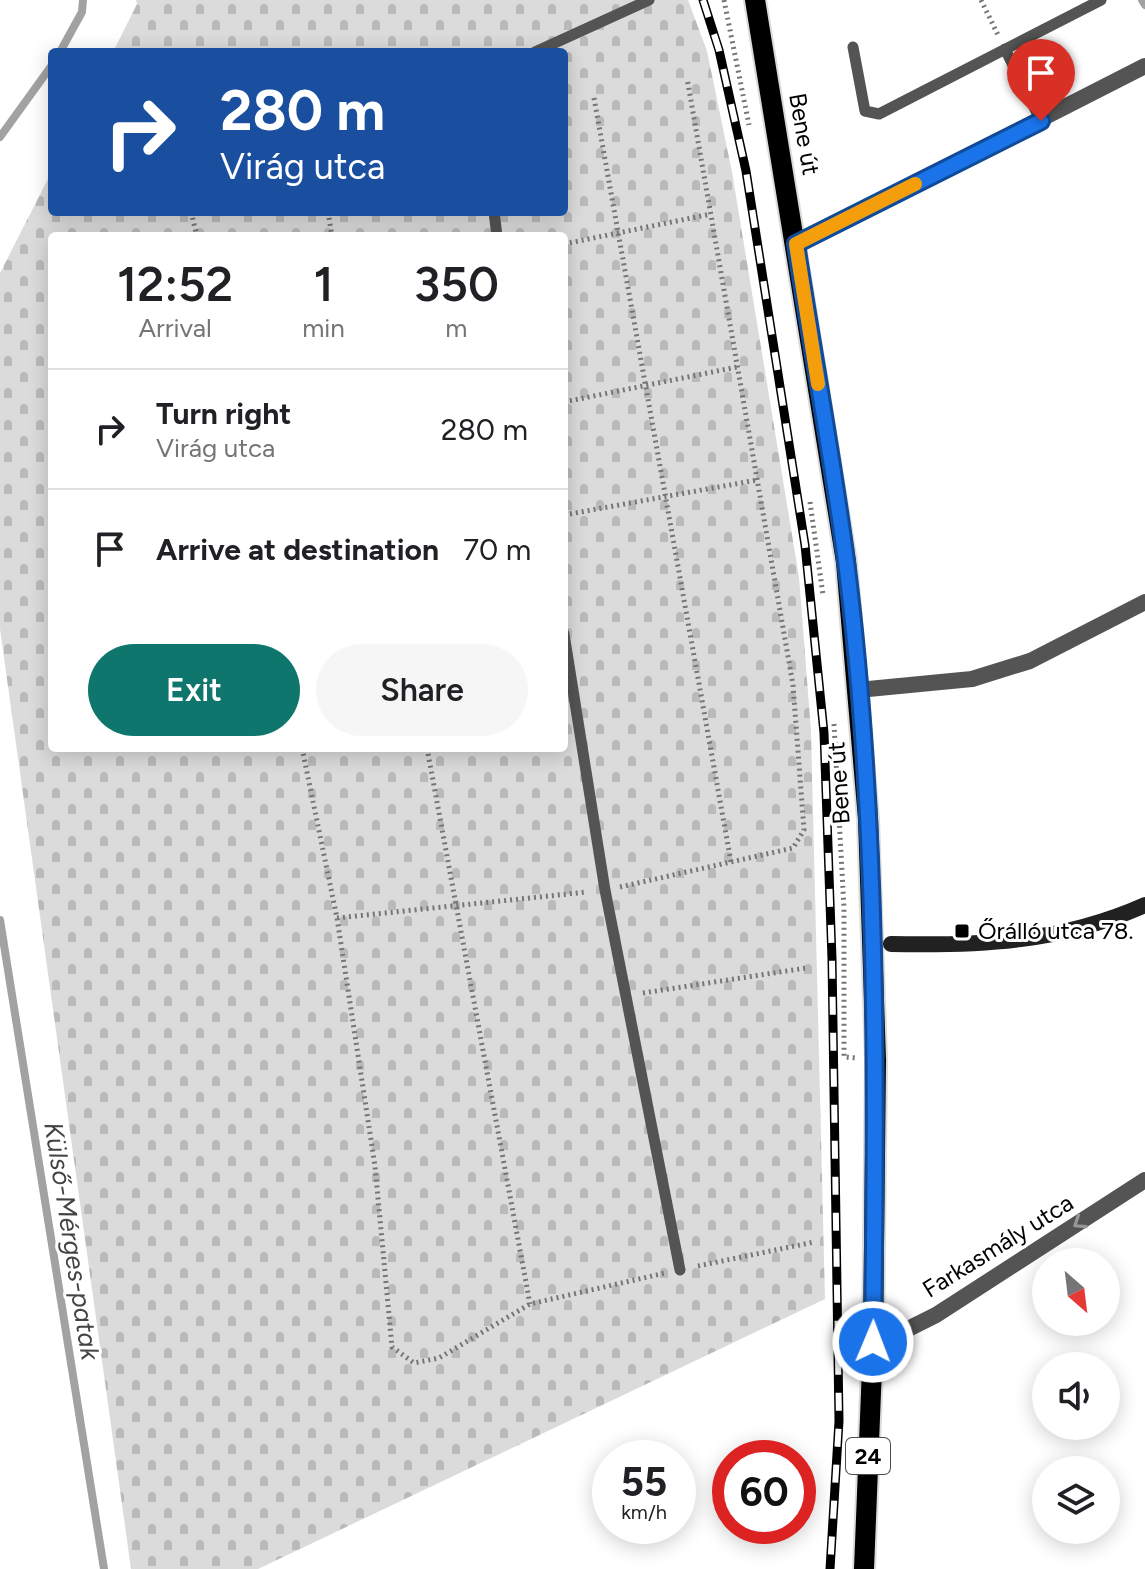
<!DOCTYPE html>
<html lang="en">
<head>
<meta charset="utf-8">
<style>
  :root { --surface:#fff; --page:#f6f6f6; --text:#202124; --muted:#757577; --line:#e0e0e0; --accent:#0f766e }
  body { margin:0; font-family:Figtree,sans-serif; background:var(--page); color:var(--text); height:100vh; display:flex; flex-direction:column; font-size:30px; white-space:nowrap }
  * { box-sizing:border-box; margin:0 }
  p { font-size:26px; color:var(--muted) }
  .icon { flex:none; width:44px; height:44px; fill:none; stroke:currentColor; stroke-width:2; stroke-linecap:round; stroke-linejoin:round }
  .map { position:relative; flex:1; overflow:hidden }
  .side { position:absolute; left:48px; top:232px; width:520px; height:520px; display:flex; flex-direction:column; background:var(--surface); border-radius:8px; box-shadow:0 4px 20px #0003 }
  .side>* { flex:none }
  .banner { position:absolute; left:48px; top:48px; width:520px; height:168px; border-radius:8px; box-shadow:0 4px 20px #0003; background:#1a4fa0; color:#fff; overflow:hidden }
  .needle { width:52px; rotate:152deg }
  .controls { position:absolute; left:1032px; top:1248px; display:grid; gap:16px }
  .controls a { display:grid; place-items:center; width:88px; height:88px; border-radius:50%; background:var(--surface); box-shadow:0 4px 20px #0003; font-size:40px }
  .speed { position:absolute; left:592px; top:1440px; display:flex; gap:16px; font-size:40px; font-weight:700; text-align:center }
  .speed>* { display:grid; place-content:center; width:104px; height:104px; border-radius:50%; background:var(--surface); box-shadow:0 4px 20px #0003; line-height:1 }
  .speed small { font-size:20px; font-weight:400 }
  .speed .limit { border:12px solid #d22; background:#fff; color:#111 }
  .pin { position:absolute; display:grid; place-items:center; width:68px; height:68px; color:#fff; margin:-82px -34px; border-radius:50% 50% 50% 0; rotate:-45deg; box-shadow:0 0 8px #0007 }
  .pin .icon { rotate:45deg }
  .me { position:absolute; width:88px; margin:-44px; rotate:1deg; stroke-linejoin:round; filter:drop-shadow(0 0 6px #0008) }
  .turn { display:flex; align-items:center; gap:28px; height:168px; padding:0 40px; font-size:36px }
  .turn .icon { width:104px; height:104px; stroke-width:2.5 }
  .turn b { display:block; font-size:56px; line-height:68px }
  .eta { display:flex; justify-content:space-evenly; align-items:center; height:136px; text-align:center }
  .eta b { font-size:48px; font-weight:600; line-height:56px }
  .button { display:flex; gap:16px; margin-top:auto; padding:16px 40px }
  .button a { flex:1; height:92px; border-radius:48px; background:var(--accent); color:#fff; font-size:32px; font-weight:600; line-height:92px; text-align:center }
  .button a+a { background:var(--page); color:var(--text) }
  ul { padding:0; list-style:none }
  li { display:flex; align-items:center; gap:24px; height:120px; padding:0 40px; border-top:2px solid var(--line) }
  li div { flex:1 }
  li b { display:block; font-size:30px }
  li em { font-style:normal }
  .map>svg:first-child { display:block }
  .cemetery { fill:url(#cemetery-stones); fill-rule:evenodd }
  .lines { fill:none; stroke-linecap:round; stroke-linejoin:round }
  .stream { stroke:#a2a2a2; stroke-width:8 }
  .primary-casing { stroke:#dbdbdb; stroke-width:24 }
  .path { stroke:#767676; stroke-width:5; stroke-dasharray:2 4; stroke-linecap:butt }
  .lane { stroke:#545454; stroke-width:11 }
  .street { stroke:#545454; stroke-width:16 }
  .secondary { stroke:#212121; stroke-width:16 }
  .primary { stroke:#000; stroke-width:20 }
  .rail-casing { stroke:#000; stroke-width:9 }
  .rail { stroke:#fff; stroke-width:6; stroke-dasharray:18; stroke-linecap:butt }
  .oneway { stroke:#989898 }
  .route-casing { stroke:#114b97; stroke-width:20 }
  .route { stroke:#1a73e8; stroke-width:14 }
  .slow { stroke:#f59e0b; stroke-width:14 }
  .poi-dot { fill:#000; stroke:#fff; stroke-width:3 }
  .labels { text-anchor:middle; stroke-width:6; stroke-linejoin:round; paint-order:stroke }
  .shield { fill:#fff; stroke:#4c4c4c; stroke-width:2 }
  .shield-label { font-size:22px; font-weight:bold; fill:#000 }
  .street-label { font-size:24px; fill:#000; stroke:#fff }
  .poi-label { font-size:24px; fill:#000; stroke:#fff; text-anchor:start }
  .water-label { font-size:26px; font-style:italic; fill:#434343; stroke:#fff }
</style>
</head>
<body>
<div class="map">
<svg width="1145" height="1569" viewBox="0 0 1145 1569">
  <defs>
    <pattern id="cemetery-stones" width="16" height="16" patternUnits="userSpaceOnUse" patternTransform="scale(2)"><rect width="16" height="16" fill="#dbdbdb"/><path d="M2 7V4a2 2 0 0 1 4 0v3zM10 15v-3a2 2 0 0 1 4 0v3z" fill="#bababa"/></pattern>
  </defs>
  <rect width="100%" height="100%" fill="#fff"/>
  <!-- cemetery -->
  <path class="cemetery" d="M136,0H688L707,51L732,172L799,577L811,731L825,1299L258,1569H131L0,629V273L52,171V212H564V52H113L137,4ZM52,236H564V748H52Z"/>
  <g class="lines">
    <!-- stream -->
    <path class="stream" d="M1142,0L1145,5
      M60,52L82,12L83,0
      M0,137L52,65
      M0,920L104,1569"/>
    <defs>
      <path id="primary" d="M755,0L846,562L868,819L876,1060L873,1342L864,1569"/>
    </defs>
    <!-- primary casing -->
    <use href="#primary" class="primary-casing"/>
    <!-- path -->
    <path class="path" d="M724,0L749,125
      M981,0L998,35
      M594,98L731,862
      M191,212L197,236
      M328,212L332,236
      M564,244L711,214
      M564,402L737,367
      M810,502L823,595
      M564,515L757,480
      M834,724L844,908V1057L857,1058
      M302,748L337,918L375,1166L392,1347L414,1363L439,1358L530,1304L665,1273
      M427,748L530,1304
      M620,887L793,848L804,830L793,685L687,78
      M337,918L587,892
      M643,993L806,968
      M698,1266L814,1242"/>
    <!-- lane -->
    <path class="lane" d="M853,47L865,111L879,114L1101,0
      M1005,49L1041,121
      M535,52L649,0
      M494,212L497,236
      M564,634L605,890L680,1270"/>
    <!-- street -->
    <path class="street" d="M796,244L1145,66
      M858,690L972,679L1030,661L1145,602
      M873,1342L894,1336L936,1315L1145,1180"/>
    <!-- secondary -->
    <path class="secondary" d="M891,944C981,946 1062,942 1145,905"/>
    <!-- primary -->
    <use href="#primary" class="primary"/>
    <defs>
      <path id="rail" d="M703,0L719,50L746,171L805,545L824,733L832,959L839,1421L830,1569"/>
    </defs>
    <!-- rail casing -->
    <use href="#rail" class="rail-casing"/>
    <!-- rail -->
    <use href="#rail" class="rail"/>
  </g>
  <!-- one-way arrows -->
  <defs><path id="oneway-chevron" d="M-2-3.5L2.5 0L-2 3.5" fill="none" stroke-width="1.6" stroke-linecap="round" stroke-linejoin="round" transform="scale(2)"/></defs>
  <use class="oneway" href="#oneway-chevron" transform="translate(1079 1223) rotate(147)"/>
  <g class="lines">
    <defs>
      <path id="route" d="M873,1342C876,1082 879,820 846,561C832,455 812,349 796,244L1041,121"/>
    </defs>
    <!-- route casing -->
    <use href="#route" class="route-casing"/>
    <!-- route -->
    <use href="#route" class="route"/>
    <!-- slow -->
    <path class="slow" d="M818,384L796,244L915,184"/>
  </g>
  <!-- markers -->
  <rect class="poi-dot" x="954" y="923" width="16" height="16" rx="4"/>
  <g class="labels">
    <!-- shield labels -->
    <rect class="shield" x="846" y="1438" width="44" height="36" rx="6"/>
    <g class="shield-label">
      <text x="868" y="1464">24</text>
    </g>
    <!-- street labels -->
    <g class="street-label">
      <text transform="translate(804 134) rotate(80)" y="8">Bene út</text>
      <text transform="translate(839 783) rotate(-94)" y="8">Bene út</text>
      <text transform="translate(998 1246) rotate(-32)" y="8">Farkasmály utca</text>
    </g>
    <!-- poi labels -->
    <g class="poi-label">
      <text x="978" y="939">Őrálló utca 78.</text>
    </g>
    <!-- water labels -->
    <g class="water-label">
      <text transform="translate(72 1241) rotate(81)" y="9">Külső-Mérges-patak</text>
    </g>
  </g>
</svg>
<div class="controls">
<a><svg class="needle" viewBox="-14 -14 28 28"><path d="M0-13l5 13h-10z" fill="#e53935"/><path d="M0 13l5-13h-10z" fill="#757577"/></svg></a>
<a><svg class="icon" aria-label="sound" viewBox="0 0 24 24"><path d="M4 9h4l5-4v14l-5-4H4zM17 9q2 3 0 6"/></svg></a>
<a><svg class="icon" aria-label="layers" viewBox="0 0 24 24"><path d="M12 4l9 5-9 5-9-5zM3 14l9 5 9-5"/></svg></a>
</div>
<div class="speed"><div>55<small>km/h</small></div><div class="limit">60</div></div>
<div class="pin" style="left:1041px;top:121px;background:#d93025"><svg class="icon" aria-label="arrive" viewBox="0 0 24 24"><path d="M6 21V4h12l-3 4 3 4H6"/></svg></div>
<svg class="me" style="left:873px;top:1342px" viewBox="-20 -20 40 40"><circle r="17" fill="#1a73e8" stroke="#fff" stroke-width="3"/><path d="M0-11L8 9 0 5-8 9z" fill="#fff"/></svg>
<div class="banner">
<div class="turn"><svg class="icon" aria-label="right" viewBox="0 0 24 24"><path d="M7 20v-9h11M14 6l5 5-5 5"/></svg><div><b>280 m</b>Virág utca</div></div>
</div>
<section class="side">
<div class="eta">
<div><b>12:52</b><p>Arrival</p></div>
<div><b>1</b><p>min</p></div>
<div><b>350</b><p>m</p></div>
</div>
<ul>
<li><svg class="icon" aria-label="right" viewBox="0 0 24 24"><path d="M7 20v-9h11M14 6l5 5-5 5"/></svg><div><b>Turn right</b><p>Virág utca</p></div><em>280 m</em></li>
<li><svg class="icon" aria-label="arrive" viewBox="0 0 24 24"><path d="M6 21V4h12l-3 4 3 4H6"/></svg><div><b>Arrive at destination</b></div><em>70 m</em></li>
</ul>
<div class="button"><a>Exit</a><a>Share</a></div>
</section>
</div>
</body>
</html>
